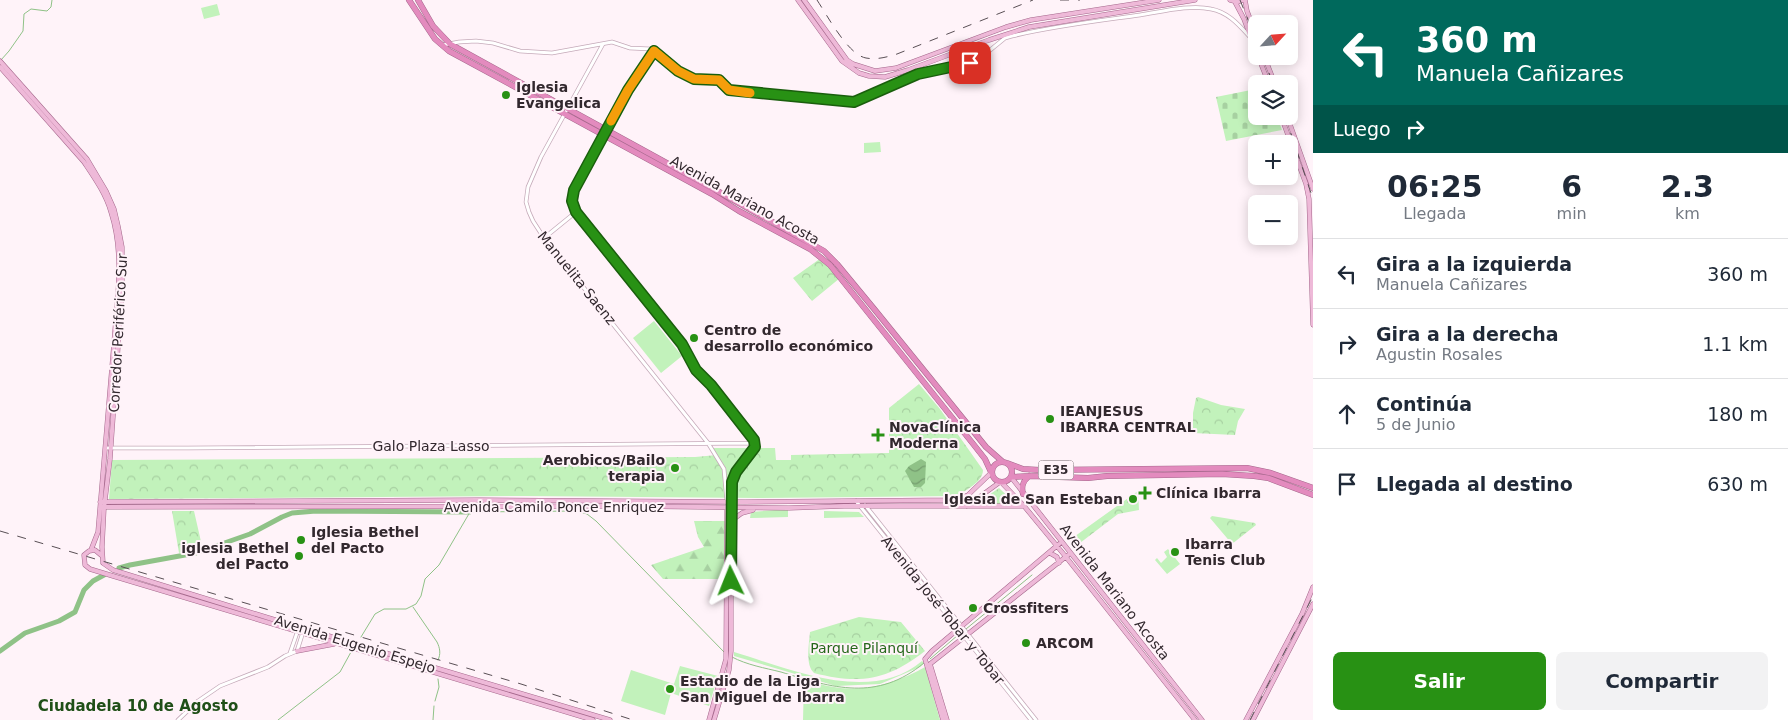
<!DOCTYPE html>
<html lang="es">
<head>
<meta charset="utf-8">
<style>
  :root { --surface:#fff; --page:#f2f2f3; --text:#1f2937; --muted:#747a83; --line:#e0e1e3; --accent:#289114 }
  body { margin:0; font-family:"DejaVu Sans",sans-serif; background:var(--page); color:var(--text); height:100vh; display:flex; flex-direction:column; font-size:19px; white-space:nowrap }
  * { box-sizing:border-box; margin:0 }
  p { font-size:16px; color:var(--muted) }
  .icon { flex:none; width:28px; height:28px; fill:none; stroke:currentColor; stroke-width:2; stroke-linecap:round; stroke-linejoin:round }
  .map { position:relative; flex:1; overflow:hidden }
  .side { display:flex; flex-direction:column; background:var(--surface); width:475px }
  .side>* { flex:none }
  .top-card { background:#00695c; color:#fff; overflow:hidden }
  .needle { width:32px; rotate:64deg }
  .fabs { position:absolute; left:1248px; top:15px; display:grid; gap:10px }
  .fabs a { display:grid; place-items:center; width:50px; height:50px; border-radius:8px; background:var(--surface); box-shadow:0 2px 12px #0003; font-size:25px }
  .pin { position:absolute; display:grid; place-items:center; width:42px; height:42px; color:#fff; margin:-21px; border-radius:10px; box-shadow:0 2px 8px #0006 }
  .me { position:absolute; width:55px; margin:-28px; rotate:358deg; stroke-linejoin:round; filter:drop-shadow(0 0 4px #0008) }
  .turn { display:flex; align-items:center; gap:18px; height:105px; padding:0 20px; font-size:22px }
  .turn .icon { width:65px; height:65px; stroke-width:2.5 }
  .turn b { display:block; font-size:35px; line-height:42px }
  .then { display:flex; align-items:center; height:48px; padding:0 20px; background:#0003; gap:10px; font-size:19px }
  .eta { display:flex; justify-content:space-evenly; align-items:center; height:85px; text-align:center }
  .eta b { font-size:30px; font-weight:800; line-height:35px }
  .button { display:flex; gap:10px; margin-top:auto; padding:10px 20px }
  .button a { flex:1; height:58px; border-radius:8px; background:var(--accent); color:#fff; font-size:20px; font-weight:800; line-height:58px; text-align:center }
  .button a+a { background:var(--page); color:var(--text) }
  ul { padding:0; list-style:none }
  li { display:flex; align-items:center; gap:15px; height:70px; padding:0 20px; border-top:1px solid var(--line) }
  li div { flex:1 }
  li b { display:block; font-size:19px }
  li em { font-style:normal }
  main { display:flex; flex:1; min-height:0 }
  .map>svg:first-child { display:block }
  .green { fill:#c2f2bb }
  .forest { fill:url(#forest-firs) }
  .cemetery { fill:url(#cemetery-stones) }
  .park { fill:url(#park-crowns) }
  .water { fill:url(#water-waves) }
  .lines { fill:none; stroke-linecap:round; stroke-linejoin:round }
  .stream { stroke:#8fc287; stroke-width:1 }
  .river { stroke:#8fc287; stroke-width:5 }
  .minor-casing { stroke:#c5aab9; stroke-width:4.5 }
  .major-casing { stroke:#a5688c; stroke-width:5 }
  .highway-casing { stroke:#a5688c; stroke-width:6 }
  .minor { stroke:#fff; stroke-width:3 }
  .major { stroke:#eeb9d8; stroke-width:4 }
  .highway { stroke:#e38bbe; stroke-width:5 }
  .rail { stroke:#594f55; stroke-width:1; stroke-dasharray:9 9; stroke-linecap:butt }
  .route-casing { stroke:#1a5e0d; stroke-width:12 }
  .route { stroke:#289114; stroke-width:9 }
  .slow { stroke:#f59e0b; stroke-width:9 }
  .poi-dot { fill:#289114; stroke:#fff3f9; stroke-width:2 }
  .labels { text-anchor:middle; stroke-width:4; stroke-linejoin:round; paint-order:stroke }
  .shield { fill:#fff3f9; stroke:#70656b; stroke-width:1 }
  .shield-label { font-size:12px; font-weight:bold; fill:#32282e }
  .poi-label { font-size:14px; font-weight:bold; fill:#32282e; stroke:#fff3f9; text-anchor:start }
  .street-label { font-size:14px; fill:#32282e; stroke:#fff3f9 }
  .park-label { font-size:14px; fill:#25671a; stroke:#fff3f9 }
  .neighbourhood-label { font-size:15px; font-weight:bold; fill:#1f4f17; stroke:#fff3f9 }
</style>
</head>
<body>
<main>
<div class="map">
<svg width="1313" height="720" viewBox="0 0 1313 720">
  <defs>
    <pattern id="forest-firs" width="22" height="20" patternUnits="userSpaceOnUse" patternTransform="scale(1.25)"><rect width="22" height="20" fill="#c2f2bb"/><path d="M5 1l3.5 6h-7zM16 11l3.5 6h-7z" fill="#a7d0a1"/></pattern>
    <pattern id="cemetery-stones" width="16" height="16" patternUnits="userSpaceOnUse" patternTransform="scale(1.25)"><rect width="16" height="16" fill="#c2f2bb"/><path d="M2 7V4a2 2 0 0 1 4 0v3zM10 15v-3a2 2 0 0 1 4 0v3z" fill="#a7d0a1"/></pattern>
    <pattern id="park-crowns" width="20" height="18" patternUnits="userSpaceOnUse" patternTransform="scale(1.25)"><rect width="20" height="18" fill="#c2f2bb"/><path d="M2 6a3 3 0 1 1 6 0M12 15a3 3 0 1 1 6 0" fill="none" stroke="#a7d0a1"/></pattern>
    <pattern id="water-waves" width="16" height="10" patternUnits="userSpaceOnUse" patternTransform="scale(1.25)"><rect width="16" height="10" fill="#8fc287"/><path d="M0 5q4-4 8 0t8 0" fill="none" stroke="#759e6f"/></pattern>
  </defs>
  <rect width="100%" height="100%" fill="#fff3f9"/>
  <!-- green -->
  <path class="green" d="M217,4L220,15L204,19L201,8Z
    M880,142L881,152L864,153V143Z
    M654,321L682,356L661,373L633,338Z
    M788,509V517L750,518L751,512Z
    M824,511L859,512L864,517L824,518Z
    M1168,549L1180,564L1167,574L1155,560L1157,558L1161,563L1167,557L1164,552Z
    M734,652C790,669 871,705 922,661L924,663L920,667L880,684L836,686L734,656Z
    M680,666L718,676L709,706L671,693L665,715L621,701L631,670L674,684Z
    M925,667L940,720H803L804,679C814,682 824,686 834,687C864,693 899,682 925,667Z"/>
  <!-- forest -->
  <path class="forest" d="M694,521H725L724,579H663L651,565L704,547L698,537Z"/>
  <!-- cemetery -->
  <path class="cemetery" d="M1256,89V116H1277L1282,130L1226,141L1216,97Z"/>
  <!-- park -->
  <path class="park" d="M821,258L840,278L812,301L793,278Z
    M919,384L940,409L983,470C983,482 966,490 957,496L757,498L525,496L109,499L112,460L695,457L717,455L712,448H775L776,460H791V455L889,453V408Z
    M1198,397L1221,405L1245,409L1238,421L1235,435L1193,433V413L1196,398Z
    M999,488L1016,504H976Z
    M1138,491L1139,510L1118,514L1076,546L1071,545L1070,542L1071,539Z
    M172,511H194L202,546L179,553Z
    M1212,516L1255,523L1256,525L1232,544L1210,518Z
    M859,617L901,622L925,651C888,680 860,685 814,673C805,665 809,644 810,632Z"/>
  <!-- water -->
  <path class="water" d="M921,459L926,462L925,483L921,487H914L905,471L909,466Z"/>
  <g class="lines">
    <!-- stream -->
    <path class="stream" d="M1,60L9,51L23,31L24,14L31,9L47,11L51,7L52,0
      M413,607L437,642C440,648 441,654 438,660
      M966,629L1032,575
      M361,637L375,614L384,609H406L416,604L421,596L425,579L439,565L470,512L577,511L587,514L596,521L724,652
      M732,657C747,665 765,668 781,672C833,688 877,702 924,663
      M930,659L958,635
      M435,701L439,687L438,679
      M278,720L340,672L351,652
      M433,720L434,706"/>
    <!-- river -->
    <path class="river" d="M119,568L130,565L196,553L250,534L282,517L292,513L316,511L470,512
      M0,651L25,633L59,621L75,612L84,590L93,581L104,575"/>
    <defs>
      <path id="minor" d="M603,44L541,157L528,187L526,202L529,212L533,221L544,238L708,443L724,469L727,502
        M443,45L459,42L476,41L493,43L520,51L552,53L612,42L630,48L651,49L678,71L694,79L719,80L729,90L856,102L918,74L930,70L957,67L978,60L1005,38L1012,36C1054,26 1097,21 1140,15C1160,12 1191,4 1211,9C1228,12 1239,25 1250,37
        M654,51L628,90L574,190L572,201L576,212L682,344L695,370L711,385L756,443
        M544,238L576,212
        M106,448H188L756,443
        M856,501L1031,720
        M731,502C731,472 739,470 755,447L756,443
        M865,505L1036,720
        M290,653L298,630
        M178,720L198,701L220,686L268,667L285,656L297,651L303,632"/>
      <path id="major" d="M798,0L842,61L859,73L869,76L885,77L908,70L989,40L1029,27L1195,0
        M804,0L847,60L853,64L875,71L896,68L1006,27L1031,20L1159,0
        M1230,0L1238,2L1243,0
        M1245,0L1247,11L1256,35
        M1235,2L1244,19L1256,51
        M1258,56L1269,84
        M1264,56L1275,84
        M0,61L87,159L106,191L114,209L118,226L122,247V291L110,459L104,508L102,547L103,563
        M0,67L84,162C94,177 106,194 111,212C125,255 117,299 114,343C109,406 103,469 98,532L91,550
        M1281,116L1306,184L1309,199L1313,325
        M1287,116L1313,189
        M1011,477L1202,720
        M1001,482L1024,506L1066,557L1195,720
        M100,502L479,500L745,502L955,500L968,495L991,473
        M967,506L1000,482
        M100,507L615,506L789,508L844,506H1024
        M731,521L742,513L753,510
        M1050,553L1057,557L1059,563
        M101,555L95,550L89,551L84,555L85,565L90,569L113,576L593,720
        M103,563L113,570L272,619L610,720
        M297,651L334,644
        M709,720L726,659L727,507
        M714,720L729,670L731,651V502
        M943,720L925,659L932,651L1059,544
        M947,720L930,664L1068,555
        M1246,720L1302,614L1313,587
        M1253,720L1313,604"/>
      <path id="highway" d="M409,0L435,39L449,51L712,194L739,211L810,249L830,265L974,445L985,459L991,472
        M418,0L433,26L450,44L714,189L824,251L837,264L875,310L986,447L1003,462
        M992 472a10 10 0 1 1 20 0a10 10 0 1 1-20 0Z
        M1007,463L1023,469L1040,470L1247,468L1271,473L1313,488
        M1011,477L1030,476L1088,478L1107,476L1222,474L1254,476L1268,478L1313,495
        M1023,494C1021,486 1023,481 1029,476"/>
    </defs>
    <!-- minor casing -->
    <use href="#minor" class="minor-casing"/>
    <!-- major casing -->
    <use href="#major" class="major-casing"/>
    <!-- highway casing -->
    <use href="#highway" class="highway-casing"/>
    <!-- minor -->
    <use href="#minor" class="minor"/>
    <!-- major -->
    <use href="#major" class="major"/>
    <!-- highway -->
    <use href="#highway" class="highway"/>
    <!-- rail -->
    <path class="rail" d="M817,0C827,15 848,55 866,58C877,60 887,57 897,54L1033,0
      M1060,0H1080
      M1240,0L1256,39
      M1263,56L1273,84
      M1285,116L1313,199
      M0,531L521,684L633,720
      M1250,720L1313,596"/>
  </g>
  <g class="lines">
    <defs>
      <path id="route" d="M731,581L732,482L736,472L755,447L754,440L711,385L696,370L682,344L576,212L572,201L574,190L628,90L654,51L678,71L694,79L719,80L729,90L854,102L918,74L970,63"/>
    </defs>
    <!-- route casing -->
    <use href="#route" class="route-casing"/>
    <!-- route -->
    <use href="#route" class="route"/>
    <!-- slow -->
    <path class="slow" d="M611,121L628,90L654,51L678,71L694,79L719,80L729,90L750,93"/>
  </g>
  <!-- markers -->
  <g class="poi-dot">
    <circle cx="506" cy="95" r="5"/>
    <circle cx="694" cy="338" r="5"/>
    <circle cx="1050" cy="419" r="5"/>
    <path d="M875.5 427.5h5v5h5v5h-5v5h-5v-5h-5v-5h5z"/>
    <circle cx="675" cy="468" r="5"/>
    <path d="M1142.5 485.5h5v5h5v5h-5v5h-5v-5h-5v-5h5z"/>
    <circle cx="1133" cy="499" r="5"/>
    <circle cx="301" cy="540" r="5"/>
    <circle cx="1175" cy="552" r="5"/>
    <circle cx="299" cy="556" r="5"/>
    <circle cx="973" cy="608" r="5"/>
    <circle cx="1026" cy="643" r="5"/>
    <circle cx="670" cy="689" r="5"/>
  </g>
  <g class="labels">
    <!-- shield labels -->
    <rect class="shield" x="1038.5" y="460.5" width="35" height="19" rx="4"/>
    <g class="shield-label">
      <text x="1056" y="474">E35</text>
    </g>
    <!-- poi labels -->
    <g class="poi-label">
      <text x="516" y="92">Iglesia<tspan x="516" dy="16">Evangelica</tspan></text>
      <text x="704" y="335">Centro de<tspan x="704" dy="16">desarrollo económico</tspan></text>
      <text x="1060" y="416">IEANJESUS<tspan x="1060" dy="16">IBARRA CENTRAL</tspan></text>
      <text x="889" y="432">NovaClínica<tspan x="889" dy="16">Moderna</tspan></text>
      <text x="665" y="465" text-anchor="end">Aerobicos/Bailo<tspan x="665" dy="16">terapia</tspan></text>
      <text x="1156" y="498">Clínica Ibarra</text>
      <text x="1123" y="504" text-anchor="end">Iglesia de San Esteban</text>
      <text x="311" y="537">Iglesia Bethel<tspan x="311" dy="16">del Pacto</tspan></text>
      <text x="1185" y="549">Ibarra<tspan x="1185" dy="16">Tenis Club</tspan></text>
      <text x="289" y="553" text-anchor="end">iglesia Bethel<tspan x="289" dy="16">del Pacto</tspan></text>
      <text x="983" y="613">Crossfiters</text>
      <text x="1036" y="648">ARCOM</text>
      <text x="680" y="686">Estadio de la Liga<tspan x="680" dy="16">San Miguel de Ibarra</tspan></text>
    </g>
    <!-- street labels -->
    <g class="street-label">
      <text transform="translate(745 200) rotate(29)" y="5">Avenida Mariano Acosta</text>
      <text transform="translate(577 278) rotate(51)" y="5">Manuelita Saenz</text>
      <text transform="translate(118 333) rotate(-87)" y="5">Corredor Periférico Sur</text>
      <text x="431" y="451">Galo Plaza Lasso</text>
      <text x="554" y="512">Avenida Camilo Ponce Enriquez</text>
      <text transform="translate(1115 592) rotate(52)" y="5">Avenida Mariano Acosta</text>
      <text transform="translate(943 610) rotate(51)" y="5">Avenida José Tobar y Tobar</text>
      <text transform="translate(355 644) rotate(17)" y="5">Avenida Eugenio Espejo</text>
    </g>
    <!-- park labels -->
    <g class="park-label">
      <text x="864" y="653">Parque Pilanquí</text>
    </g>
    <!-- neighbourhood labels -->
    <g class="neighbourhood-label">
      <text x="138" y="711">Ciudadela 10 de Agosto</text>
    </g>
  </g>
</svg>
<div class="fabs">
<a><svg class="needle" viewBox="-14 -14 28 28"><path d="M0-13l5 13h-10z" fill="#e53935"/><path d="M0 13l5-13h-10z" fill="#747a83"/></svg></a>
<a><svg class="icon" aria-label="layers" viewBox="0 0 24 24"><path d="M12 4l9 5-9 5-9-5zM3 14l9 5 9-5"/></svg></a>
<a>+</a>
<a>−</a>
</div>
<div class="pin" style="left:970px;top:63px;background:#d93025"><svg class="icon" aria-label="arrive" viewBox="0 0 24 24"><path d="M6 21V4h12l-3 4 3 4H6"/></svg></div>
<svg class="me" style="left:731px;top:581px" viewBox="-20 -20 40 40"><path d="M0-17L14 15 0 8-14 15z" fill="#289114" stroke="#fff" stroke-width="4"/></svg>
</div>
<section class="side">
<div class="top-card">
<div class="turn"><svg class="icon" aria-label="left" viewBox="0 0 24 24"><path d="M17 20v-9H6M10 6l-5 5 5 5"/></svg><div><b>360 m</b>Manuela Cañizares</div></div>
<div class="then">Luego<svg class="icon" aria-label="right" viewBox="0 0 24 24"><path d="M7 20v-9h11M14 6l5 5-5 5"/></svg></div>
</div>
<div class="eta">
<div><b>06:25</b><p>Llegada</p></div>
<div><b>6</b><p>min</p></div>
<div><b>2.3</b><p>km</p></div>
</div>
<ul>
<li><svg class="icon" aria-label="left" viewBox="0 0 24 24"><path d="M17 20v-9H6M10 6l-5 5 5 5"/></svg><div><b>Gira a la izquierda</b><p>Manuela Cañizares</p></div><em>360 m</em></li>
<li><svg class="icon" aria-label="right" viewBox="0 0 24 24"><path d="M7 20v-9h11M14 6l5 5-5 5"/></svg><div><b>Gira a la derecha</b><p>Agustin Rosales</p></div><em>1.1 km</em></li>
<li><svg class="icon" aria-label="ahead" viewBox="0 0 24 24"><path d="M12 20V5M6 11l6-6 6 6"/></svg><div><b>Continúa</b><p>5 de Junio</p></div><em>180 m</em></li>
<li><svg class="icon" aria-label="arrive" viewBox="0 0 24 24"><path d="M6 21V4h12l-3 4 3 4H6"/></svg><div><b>Llegada al destino</b></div><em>630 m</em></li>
</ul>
<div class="button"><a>Salir</a><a>Compartir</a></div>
</section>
</main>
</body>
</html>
